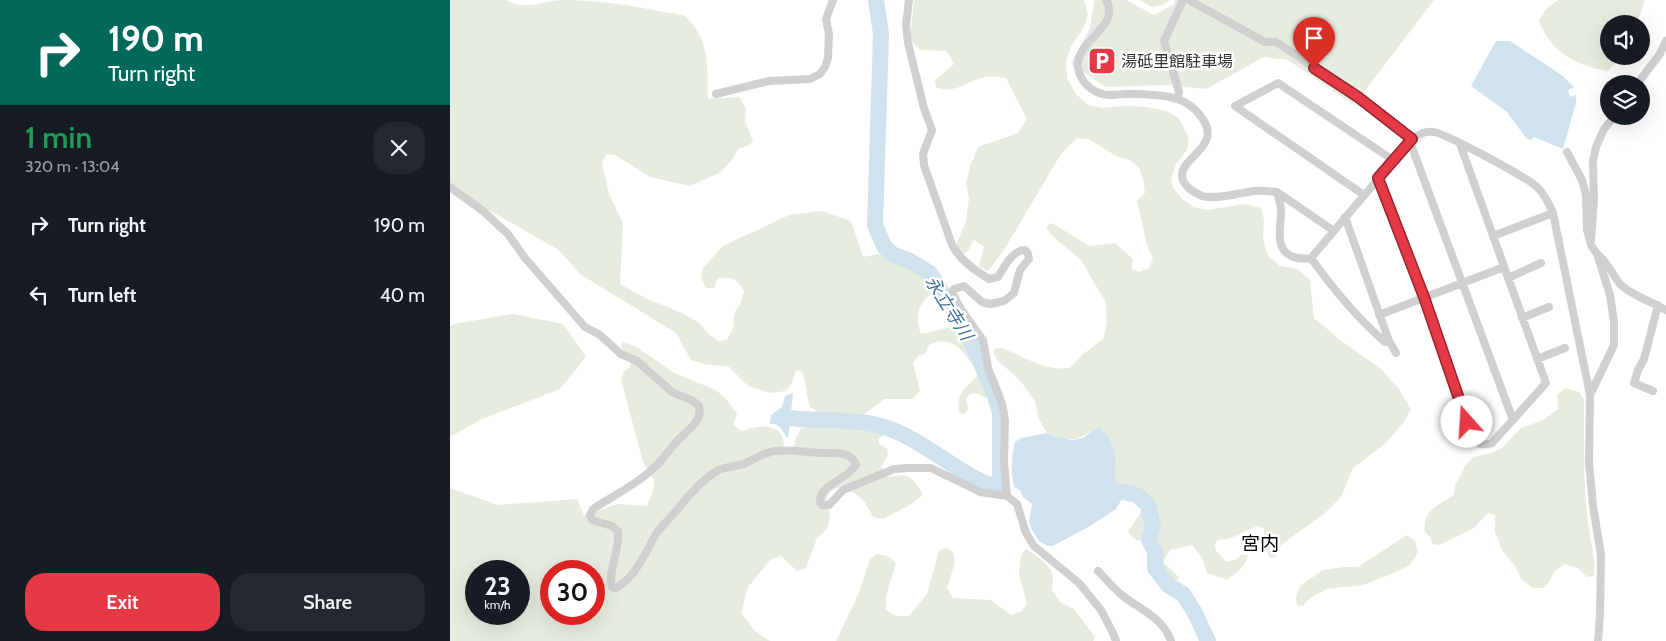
<!DOCTYPE html>
<html lang="en">
<head>
<meta charset="utf-8">
<style>
  :root { --surface:#171b24; --page:#242831; --text:#f1f3f6; --muted:#9ea1a6; --accent:#e63946 }
  body { margin:0; font-family:Cabin,"Noto Sans JP",sans-serif; background:var(--page); color:var(--text); height:100vh; display:flex; flex-direction:column; font-size:19px; white-space:nowrap }
  * { box-sizing:border-box; margin:0 }
  p { font-size:16px; color:var(--muted) }
  .icon { flex:none; width:28px; height:28px; fill:none; stroke:currentColor; stroke-width:2; stroke-linecap:round; stroke-linejoin:round }
  .map { position:relative; flex:1; overflow:hidden }
  .details { display:flex; flex-direction:column; background:var(--surface); width:450px }
  .details>* { flex:none }
  .top-card { background:#00695c; color:#fff; overflow:hidden }
  .tools { position:absolute; left:1150px; top:15px; display:grid; gap:10px }
  .tools a { display:grid; place-items:center; width:50px; height:50px; border-radius:50%; background:var(--surface); box-shadow:0 5px 20px #0002; font-size:25px }
  .speed { position:absolute; left:15px; top:560px; display:flex; gap:10px; font-size:25px; font-weight:700; text-align:center }
  .speed>* { display:grid; place-content:center; width:65px; height:65px; border-radius:50%; background:var(--surface); box-shadow:0 5px 20px #0002; line-height:1 }
  .speed small { font-size:12px; font-weight:400 }
  .speed .limit { border:8px solid #d22; background:#fff; color:#111 }
  .pin { position:absolute; display:grid; place-items:center; width:42px; height:42px; color:#fff; margin:-51px -21px; border-radius:50% 50% 50% 0; rotate:-45deg; box-shadow:0 0 5px #0007 }
  .pin .icon { rotate:45deg }
  .me { position:absolute; width:55px; margin:-28px; rotate:341deg; stroke-linejoin:round; filter:drop-shadow(0 0 4px #0008) }
  .turn { display:flex; align-items:center; gap:18px; height:105px; padding:0 25px; font-size:22px }
  .turn .icon { width:65px; height:65px; stroke-width:2.5 }
  .turn b { display:block; font-size:35px; line-height:42px }
  .round { display:grid; place-items:center; flex:none; width:52px; height:52px; border-radius:20px; background:var(--page) }
  .headline { display:flex; align-items:center; justify-content:space-between; height:85px; padding:0 25px }
  h1 { font-size:30px; font-weight:600; line-height:38px; color:#1e9e55 }
  .action { display:flex; gap:10px; margin-top:auto; padding:10px 25px }
  .action a { flex:1; height:58px; border-radius:20px; background:var(--accent); color:#fff; font-size:20px; font-weight:600; line-height:58px; text-align:center }
  .action a+a { background:var(--page); color:var(--text) }
  ul { padding:0; list-style:none }
  li { display:flex; align-items:center; gap:15px; height:70px; padding:0 25px }
  li div { flex:1 }
  li b { display:block; font-size:19px }
  li em { font-style:normal }
  main { display:flex; flex:1; min-height:0 }
  .map>svg:first-child { display:block }
  .green { fill:#e6ecdf; fill-rule:evenodd }
  .water { fill:#cfe2ee }
  .lines { fill:none; stroke-linecap:round; stroke-linejoin:round }
  .river { stroke:#cfe2ee; stroke-width:16 }
  .street { stroke:#d0d0d0; stroke-width:8 }
  .route-casing { stroke:#96252e; stroke-width:12 }
  .route { stroke:#e63946; stroke-width:9 }
  .labels { text-anchor:middle; stroke-width:5; stroke-linejoin:round; paint-order:stroke }
  .poi-label { font-size:16px; fill:#333; stroke:#fff; text-anchor:start }
  .water-label { font-size:18px; font-style:italic; fill:#3f7597; stroke:#fff }
  .quarter-label { font-size:19px; fill:#000; stroke:#fff }
</style>
</head>
<body>
<main>
<section class="details">
<div class="top-card">
<div class="turn"><svg class="icon" aria-label="right" viewBox="0 0 24 24"><path d="M7 20v-9h11M14 6l5 5-5 5"/></svg><div><b>190 m</b>Turn right</div></div>
</div>
<div class="headline"><div><h1>1 min</h1><p>320 m · 13:04</p></div><a class="round"><svg class="icon" aria-label="close" viewBox="0 0 24 24"><path d="M6 6l12 12M18 6L6 18"/></svg></a></div>
<ul>
<li><svg class="icon" aria-label="right" viewBox="0 0 24 24"><path d="M7 20v-9h11M14 6l5 5-5 5"/></svg><div><b>Turn right</b></div><em>190 m</em></li>
<li><svg class="icon" aria-label="left" viewBox="0 0 24 24"><path d="M17 20v-9H6M10 6l-5 5 5 5"/></svg><div><b>Turn left</b></div><em>40 m</em></li>
</ul>
<div class="action"><a>Exit</a><a>Share</a></div>
</section>
<div class="map">
<svg width="1216" height="641" viewBox="0 0 1216 641">
  <rect width="100%" height="100%" fill="#fff"/>
  <!-- green -->
  <path class="green" d="M0,0H56C73,11 94,1 112,0C146,0 180,5 214,12C220,13 231,13 236,17C239,20 244,25 246,29C260,50 257,76 258,99L289,97L296,108L295,121L303,141L300,145L288,149L282,160L271,172L240,186L200,177L165,155L157,154L152,162L159,194L173,223L170,284L197,299L228,311L248,322L259,334L268,341L277,340L284,327L283,320L286,310L291,303L294,291C287,278 282,277 268,278L264,288H256L251,278L253,268L273,246L339,215L372,211L401,221L413,257L435,253L456,260L487,280L490,288C486,293 481,293 477,297C466,309 466,321 471,334L502,327L504,319L498,314L496,307L499,303L503,304C522,328 529,359 540,388L539,393L535,398L526,393L520,394L516,399L518,408L516,413L512,414L509,412C506,393 515,389 527,376V371C514,353 503,333 479,345L475,354L468,356L463,363L470,391L463,399H434L416,413L401,418L374,415L360,407C356,395 356,384 353,372L346,370L341,385L336,391L320,393L298,386L278,366L257,365L241,360L226,333L130,274L109,250L0,188Z
    M464,0H634L638,15L633,29L621,46L616,62L617,78L626,94L638,105L651,108L673,106L697,107L714,110L728,117L739,138L737,150L726,164L721,179L723,188L732,199L744,207L757,210L796,204L811,208L814,220L813,239L818,256L830,266L847,269L860,280L864,318L894,343L930,368L949,389L961,409L954,422L936,443L903,468L891,497L875,513L831,545L825,558L819,557L814,542V529L807,526L781,538L768,540L765,545L766,551L777,562L785,560L792,554L798,555C796,567 787,572 777,580L757,573L752,558L742,545L720,550L713,562L729,577L726,582L718,579L706,567L705,542C693,535 687,548 678,531L689,515L694,505L690,492L667,486L664,477L665,453L648,427C627,442 620,442 597,433L588,417L585,401L569,379L547,360L543,352L546,348H553C575,358 596,371 620,368L632,355L653,339L657,323L656,303L631,260L600,234L596,226L602,223L639,246L665,243L683,259L681,269L689,272L699,268L703,258L698,249L687,201L695,193L693,178L689,168L680,160L666,156L639,139L627,138L611,154L554,250L538,271L529,266L534,246L524,240L518,251L513,254L506,245L516,222L519,199L516,183L521,164L528,147L568,133L577,119L556,78C549,77 541,76 535,77C518,81 504,95 486,87L485,80L504,64L497,51L470,50L460,39Z
    M644,0H676L704,15L723,5L725,0H984L904,105L838,60L814,57L756,89L716,85L656,87L621,64L640,28Z
    M690,0H721L712,5L702,7Z
    M1108,0H1195L1187,24H1159V56H1171L1158,71C1126,66 1101,52 1089,21L1096,9Z
    M63,314L113,324L136,357L110,389L30,420L0,437V327L4,324Z
    M173,342L188,348L224,373L266,390L276,399L287,414L283,424L291,431C303,427 322,422 331,434C335,439 333,448 334,454L344,455L345,439L351,428L425,427L434,432L433,436L429,438V444L437,448L438,455L431,467L438,477C460,473 461,476 473,494C463,506 446,511 433,519L423,517C413,497 412,497 392,486L381,491L377,497L380,520L376,530L367,538L356,568L347,571L331,556L321,559L298,587L291,613L305,631L320,641H0V488L48,505L127,499L134,516L167,504L197,506L203,492L204,480L193,462L171,379L174,371L179,368L184,355L174,351L171,345ZM26,571H69V614H26ZM101,571H144V614H101Z
    M1116,388L1129,392L1134,399C1134,440 1133,481 1138,523C1140,541 1146,558 1144,576L1137,577L1128,568L1114,564L1104,572L1098,584L1092,588H1083L1071,579L1065,566L1052,550L1045,532V515L1038,513L1024,528L989,545L982,544L981,538L975,532C972,511 988,505 1004,495L1005,485L1015,466L1023,457L1041,453L1052,448L1071,428L1093,420L1108,409L1107,394Z
    M957,535L965,541L968,553L960,565L946,572L913,585L876,589L859,599L853,606L847,605L846,597L850,586L873,570L894,567H908Z
    M496,547L503,552L505,563L497,588L503,598L541,600L561,615L572,611L577,604L569,574L571,554L576,549C582,552 600,566 602,573C604,579 602,584 602,590L611,603L624,609L645,637L643,641H386L409,593L420,559L427,554L438,556L446,563L436,596V610L446,616H459L477,594L489,551Z"/>
  <!-- water -->
  <path class="water" d="M1046,41H1060L1113,76L1124,87L1118,90L1120,97L1126,95V103L1113,149L1084,137L1081,140L1076,138L1057,112L1021,86Z
    M343,393L338,439L330,427L325,424H320L321,415L332,407L335,396Z
    M648,427C656,431 664,445 665,454C667,466 663,473 667,486L676,490V492L666,509L640,526L603,546H598L589,541L582,530L579,522L582,504L573,497L570,490L564,487C561,472 561,457 565,442L571,438L597,433L607,437L622,440L633,438Z"/>
  <g class="lines">
    <!-- river -->
    <path class="river" d="M426,0L431,34L425,225L434,246L442,254L460,261L480,273L517,332L544,393L550,413V487
      M340,418C370,422 402,418 431,426C460,434 486,455 511,470C523,478 535,485 549,487
      M654,488L687,495L698,505L703,526L699,540L705,552V568L719,586L733,594L745,613L758,641"/>
    <!-- street -->
    <path class="street" d="M459,0L456,25L458,43L474,108L482,130L473,154L474,165L502,245C510,260 524,270 539,279L548,277C554,268 562,250 575,250L578,254L579,259L570,270L564,293L554,301L540,304L532,302L514,286L504,289L502,292L511,309L533,340L538,368L552,404L555,420L554,462L557,496
      M656,0C673,28 619,42 629,72C633,85 646,95 660,95C665,95 670,94 675,94C685,93 695,95 705,95C722,96 739,101 749,114C776,145 732,156 732,175C732,186 743,192 752,196C764,200 791,193 804,191C812,190 819,191 827,192C829,199 831,205 831,212C831,227 824,248 841,256C847,259 854,259 861,258L962,139C968,135 974,131 983,132C993,132 1078,178 1087,187C1095,195 1099,203 1103,213L1140,395L1139,462L1143,506L1151,555L1150,615L1148,641
      M739,0L815,42H826L849,57L878,79L908,97L962,139
      M1187,84L1210,54L1216,41
      M266,94L319,81L360,79L370,74L375,67L378,58L379,34L376,19L383,0
      M727,98L729,92L714,41L733,0
      M960,142L1063,420
      M1117,152L1132,180L1136,195L1137,230L1141,245L1147,254L1160,295L1164,322V345L1140,395
      M928,178L974,297L1023,439C1030,445 1034,446 1042,443L1096,383L1010,144
      M0,187L33,211L58,234L75,258L135,327L150,335L171,354L187,361L222,392L243,401L249,406C253,422 238,429 228,440C220,448 214,459 205,467C189,483 163,496 143,509L140,515L142,520L162,526L168,531C170,550 157,574 162,587L166,588C186,577 195,553 206,534C212,526 220,518 226,511C239,496 250,481 267,471C275,466 287,467 296,463C306,458 314,453 324,451C340,449 354,452 370,453C382,453 403,451 406,465C403,468 400,472 397,474C387,482 369,488 370,503L372,505H379L393,490L444,469L459,468H481L530,492L557,496L567,504L576,533L584,546L629,583L651,610L663,633L666,641
      M827,192L884,231
      M914,195L785,106L828,83L943,160
      M895,217L939,341L946,353
      M1043,236L1103,213
      M1141,240L1144,200L1143,162L1146,147L1154,129L1165,116
      M1147,254C1158,262 1162,275 1171,285C1183,296 1202,302 1216,310
      M861,258C883,289 906,317 935,342L939,341
      M1058,278L1091,263
      M929,315L1054,267
      M1072,318L1099,307
      M1087,359L1115,348
      M1203,391L1184,383L1188,370L1194,359L1208,305
      M648,571C656,579 664,589 673,596C691,610 713,618 721,641"/>
  </g>
  <g class="lines">
    <defs>
      <path id="route" d="M864,68L908,97L962,139L928,178L974,297L1017,422"/>
    </defs>
    <!-- route casing -->
    <use href="#route" class="route-casing"/>
    <!-- route -->
    <use href="#route" class="route"/>
  </g>
  <!-- icons -->
  <defs>
    <symbol id="parking-square" viewBox="-11 -11 22 22"><rect x="-9" y="-9" width="18" height="18" rx="4" fill="#e63946" stroke="#fff"/><path d="M-3.5-5.5H1a3.5 3.5 0 0 1 0 7H-1V5.5H-3.5ZM-1-3.4V-.6H.8a1.4 1.4 0 0 0 0-2.8Z" fill="#fff"/></symbol>
  </defs>
  <g fill-rule="evenodd">
    <use href="#parking-square" x="636" y="45" width="32" height="32"/>
  </g>
  <g class="labels">
    <!-- poi labels -->
    <g class="poi-label">
      <text x="671" y="67">湯砥里館駐車場</text>
    </g>
    <!-- water labels -->
    <g class="water-label">
      <text transform="translate(499 308) rotate(58)" y="6">永立寺川</text>
    </g>
    <!-- quarter labels -->
    <g class="quarter-label">
      <text x="810" y="550">宮内</text>
    </g>
  </g>
</svg>
<div class="tools">
<a><svg class="icon" aria-label="sound" viewBox="0 0 24 24"><path d="M4 9h4l5-4v14l-5-4H4zM17 9q2 3 0 6"/></svg></a>
<a><svg class="icon" aria-label="layers" viewBox="0 0 24 24"><path d="M12 4l9 5-9 5-9-5zM3 14l9 5 9-5"/></svg></a>
</div>
<div class="speed"><div>23<small>km/h</small></div><div class="limit">30</div></div>
<div class="pin" style="left:864px;top:68px;background:#d93025"><svg class="icon" aria-label="arrive" viewBox="0 0 24 24"><path d="M6 21V4h12l-3 4 3 4H6"/></svg></div>
<svg class="me" style="left:1017px;top:422px" viewBox="-20 -20 40 40"><circle r="19" fill="#fff"/><path d="M0-13L10 11 0 6-10 11z" fill="#e63946"/></svg>
</div>
</main>
</body>
</html>
